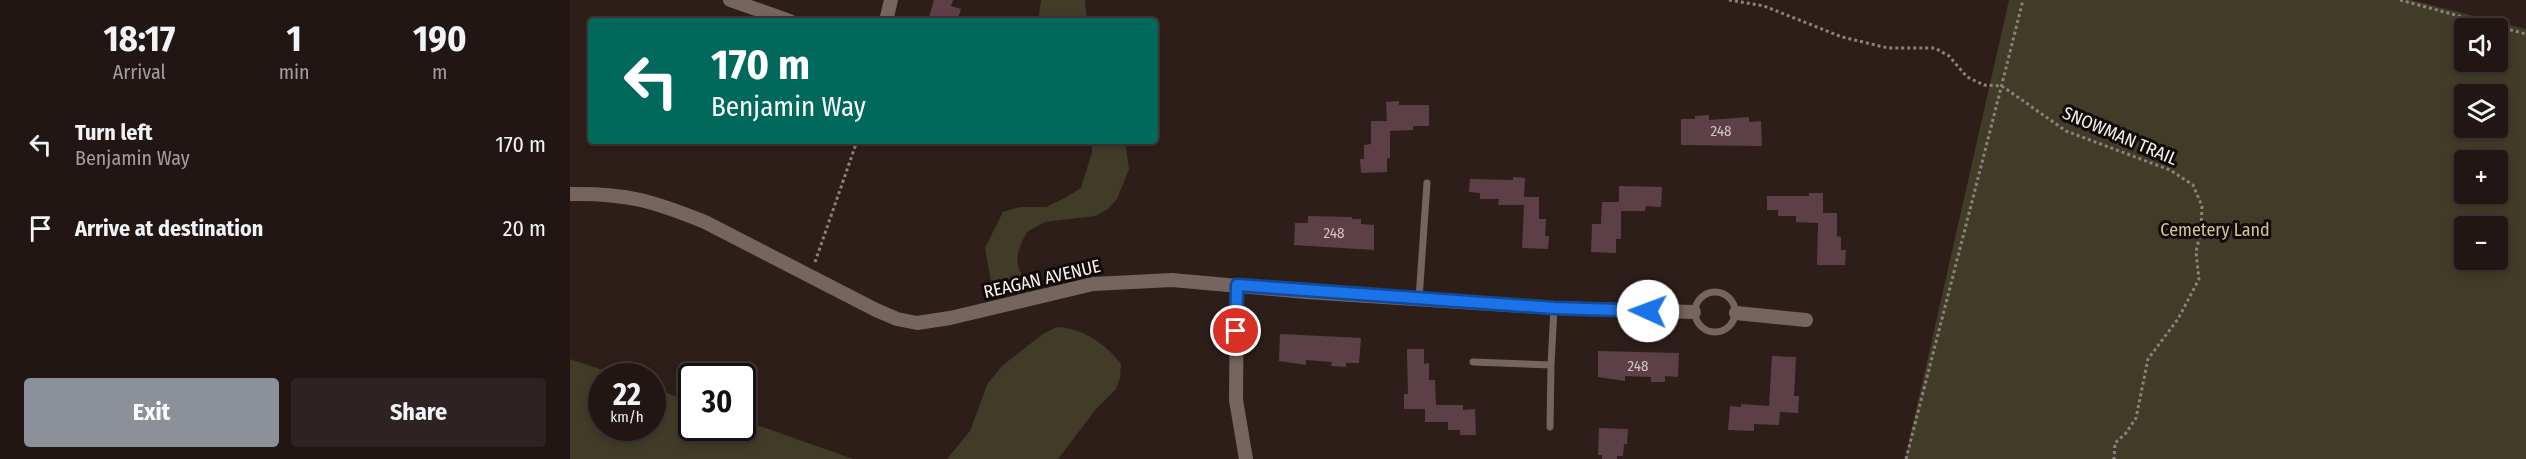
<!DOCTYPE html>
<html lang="en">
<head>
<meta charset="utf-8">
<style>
  :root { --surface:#221614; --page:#2e2322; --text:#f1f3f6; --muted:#a29fa0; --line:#3f3534; --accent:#8c9099 }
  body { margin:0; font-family:"Fira Sans Condensed",sans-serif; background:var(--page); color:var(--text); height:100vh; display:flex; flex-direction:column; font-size:22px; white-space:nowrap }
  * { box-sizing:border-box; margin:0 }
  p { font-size:20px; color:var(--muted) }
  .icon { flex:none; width:33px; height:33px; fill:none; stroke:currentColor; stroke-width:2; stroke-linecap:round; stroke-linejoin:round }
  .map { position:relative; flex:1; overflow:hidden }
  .sheet { display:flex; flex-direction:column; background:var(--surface); width:570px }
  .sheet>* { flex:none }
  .guide { position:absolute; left:18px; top:18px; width:570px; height:126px; border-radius:6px; box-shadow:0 3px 9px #0003,0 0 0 2px var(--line); background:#00695c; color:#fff; overflow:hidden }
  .controls { position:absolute; left:1884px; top:18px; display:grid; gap:12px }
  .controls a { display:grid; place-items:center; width:54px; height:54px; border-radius:6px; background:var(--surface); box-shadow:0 3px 9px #0003,0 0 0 2px var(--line); font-size:30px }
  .speed { position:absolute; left:18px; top:363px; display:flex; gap:12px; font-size:30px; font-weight:700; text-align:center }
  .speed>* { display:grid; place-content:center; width:78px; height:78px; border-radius:50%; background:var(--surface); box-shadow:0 3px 9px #0003,0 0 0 2px var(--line); line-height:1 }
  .speed small { font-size:15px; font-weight:400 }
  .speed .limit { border:3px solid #111; border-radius:9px; background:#fff; color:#111 }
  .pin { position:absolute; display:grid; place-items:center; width:51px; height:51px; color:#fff; margin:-26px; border:3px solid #fff; border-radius:50%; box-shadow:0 2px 6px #0007 }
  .me { position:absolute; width:66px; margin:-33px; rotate:272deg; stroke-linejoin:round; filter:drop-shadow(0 0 4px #0008) }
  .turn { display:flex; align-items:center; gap:21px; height:126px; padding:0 24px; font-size:27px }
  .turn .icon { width:78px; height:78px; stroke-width:2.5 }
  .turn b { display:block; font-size:42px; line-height:51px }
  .eta { display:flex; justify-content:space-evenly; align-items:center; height:102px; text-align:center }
  .eta b { font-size:36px; font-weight:700; line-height:42px }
  .cta { display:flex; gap:12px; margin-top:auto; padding:12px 24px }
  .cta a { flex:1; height:69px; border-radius:6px; background:var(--accent); color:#fff; font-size:24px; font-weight:700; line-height:69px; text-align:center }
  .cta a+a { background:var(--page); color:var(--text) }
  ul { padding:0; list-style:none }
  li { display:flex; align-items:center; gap:18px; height:84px; padding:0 24px }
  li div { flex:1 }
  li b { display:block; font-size:22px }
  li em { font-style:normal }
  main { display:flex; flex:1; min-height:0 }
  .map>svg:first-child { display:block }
  .green { fill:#403c28; fill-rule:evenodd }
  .building { fill:#5d4047 }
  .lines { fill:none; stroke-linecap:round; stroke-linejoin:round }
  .path { stroke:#8d807d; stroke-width:3; stroke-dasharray:3 3; stroke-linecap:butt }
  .service { stroke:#76645f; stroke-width:7 }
  .minor { stroke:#76645f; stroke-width:14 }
  .route-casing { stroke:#114b97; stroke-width:15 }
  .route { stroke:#1a73e8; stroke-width:10 }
  .labels { text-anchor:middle; stroke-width:6; stroke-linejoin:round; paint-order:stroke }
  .number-label { font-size:15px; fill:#d4c4c4 }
  .street-label { font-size:18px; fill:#fbf0ee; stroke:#100a08 }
  .park-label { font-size:18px; fill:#d3c58f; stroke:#100a08 }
</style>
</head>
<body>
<main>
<section class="sheet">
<div class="eta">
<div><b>18:17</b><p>Arrival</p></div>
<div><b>1</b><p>min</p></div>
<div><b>190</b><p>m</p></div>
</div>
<ul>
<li><svg class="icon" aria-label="left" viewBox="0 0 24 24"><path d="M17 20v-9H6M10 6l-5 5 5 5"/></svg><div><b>Turn left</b><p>Benjamin Way</p></div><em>170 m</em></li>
<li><svg class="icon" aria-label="arrive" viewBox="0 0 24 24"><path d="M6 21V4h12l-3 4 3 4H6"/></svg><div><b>Arrive at destination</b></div><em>20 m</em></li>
</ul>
<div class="cta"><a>Exit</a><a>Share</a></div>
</section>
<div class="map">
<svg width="1956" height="459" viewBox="0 0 1956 459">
  <rect width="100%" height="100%" fill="#2d1e1a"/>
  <!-- green -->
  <path class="green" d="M471,0H515L517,21H468Z
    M1439,0H1841L1956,29V459H1335ZM1894,28H1928V62H1894ZM1894,94H1928V128H1894ZM1894,160H1928V194H1894ZM1894,226H1928V260H1894Z
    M522,141H555L559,169L547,199L538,209L525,216L475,222L457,232C448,249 443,260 453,278L448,289L421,281L415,248L433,212L450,207H476L495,198L511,188L522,152Z
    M487,327C512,328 536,344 551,364L550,378L546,389L526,409L488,459H377L400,431L418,383L433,365L473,334Z
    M0,359L50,376H32V428H82L83,388L121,402L122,428H172L173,420L283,459H0Z"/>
  <!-- building -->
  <path class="building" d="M364,0H383L381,6L391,9L387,21H358Z
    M829,101V105H859V126H843V130L820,131V158H817V172L791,173L790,159H794V145L801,144V121H817L816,102Z
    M1139,115V120L1179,117V122L1191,121L1192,146L1111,145V119H1125V116Z
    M943,177L955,178L954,197H969V219H976L975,236H979L978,249L952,248L954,205H928L929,199H910V193L899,192L900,179L943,180Z
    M1049,186L1092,187L1091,207L1076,206L1075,211H1051V239H1046V253L1021,252L1022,224H1031L1032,202H1049Z
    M1239,193H1253V213H1267V236L1271,237V250H1276L1275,265H1247L1248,223L1226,222V216H1208V210H1197V196H1239Z
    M738,216L782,217V219H791V224L804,225V250L724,245L725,223H738Z
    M710,334L791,338L789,363H776V367L761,366L762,362L736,360V365L709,361Z
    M837,349H854V364L859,363V380H865L866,405H893V410L905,409L906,435H890V430H878V422H855V409H834V394H838Z
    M1028,351L1109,353L1108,377L1095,376V382H1081V377L1055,376V381L1028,377Z
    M1202,356L1226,357L1224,396H1229L1228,413L1210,412L1209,425L1184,424V431L1158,430L1160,406L1171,407V404L1199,406Z
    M1029,428L1058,429L1057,444H1054L1053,456H1047V459H1032V455H1028Z"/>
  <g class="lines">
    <!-- path -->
    <path class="path" d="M1159,0L1194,6L1272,37L1318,48H1365L1379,56L1397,77L1414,85L1432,86L1496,131L1600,170L1623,185L1632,206L1631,230L1626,252L1629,279L1608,319L1578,359L1566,418L1556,433L1545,443L1544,459
      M1830,0L1956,34
      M245,262L287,141
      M1336,459C1375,306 1415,153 1453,0"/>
    <!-- service -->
    <path class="service" d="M1125 312a20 20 0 1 1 40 0a20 20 0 1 1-40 0Z
      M849,299L857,183
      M903,362L981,365L980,427
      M981,365L984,308"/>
    <!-- minor -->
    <path class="minor" d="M160,0L220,21
      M316,21L321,0
      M0,194C57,193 83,201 135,222L306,310L327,319L347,323L380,318L523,284L602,280L736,292L984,308L1124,312
      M667,286L666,400L676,459
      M1166,313L1236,320"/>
  </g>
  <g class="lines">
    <defs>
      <path id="route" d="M666,331L667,285L984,308L1078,311"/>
    </defs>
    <!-- route casing -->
    <use href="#route" class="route-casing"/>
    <!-- route -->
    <use href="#route" class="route"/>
  </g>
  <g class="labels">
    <!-- number labels -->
    <g class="number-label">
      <text x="1151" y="136">248</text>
      <text x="764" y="238">248</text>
      <text x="1068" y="371">248</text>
    </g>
    <!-- street labels -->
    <g class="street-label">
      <text transform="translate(1550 136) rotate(23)" y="6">SNOWMAN TRAIL</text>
      <text transform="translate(472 279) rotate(-13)" y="6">REAGAN AVENUE</text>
    </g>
    <!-- park labels -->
    <g class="park-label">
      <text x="1645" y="236">Cemetery Land</text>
    </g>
  </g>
</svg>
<div class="controls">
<a><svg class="icon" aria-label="sound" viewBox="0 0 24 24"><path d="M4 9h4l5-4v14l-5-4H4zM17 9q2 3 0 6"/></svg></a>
<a><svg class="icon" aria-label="layers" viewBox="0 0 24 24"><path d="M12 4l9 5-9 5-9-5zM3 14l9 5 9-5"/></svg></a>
<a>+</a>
<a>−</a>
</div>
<div class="speed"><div>22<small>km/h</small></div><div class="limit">30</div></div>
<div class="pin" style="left:666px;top:331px;background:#d93025"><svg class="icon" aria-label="arrive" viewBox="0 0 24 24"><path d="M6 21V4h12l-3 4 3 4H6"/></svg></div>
<svg class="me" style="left:1078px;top:311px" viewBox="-20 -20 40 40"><circle r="19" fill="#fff"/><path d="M0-13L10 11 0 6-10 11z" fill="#1a73e8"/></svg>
<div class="guide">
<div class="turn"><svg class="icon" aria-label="left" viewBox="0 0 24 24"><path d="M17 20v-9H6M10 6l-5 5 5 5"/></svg><div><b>170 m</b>Benjamin Way</div></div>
</div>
</div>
</main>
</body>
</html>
